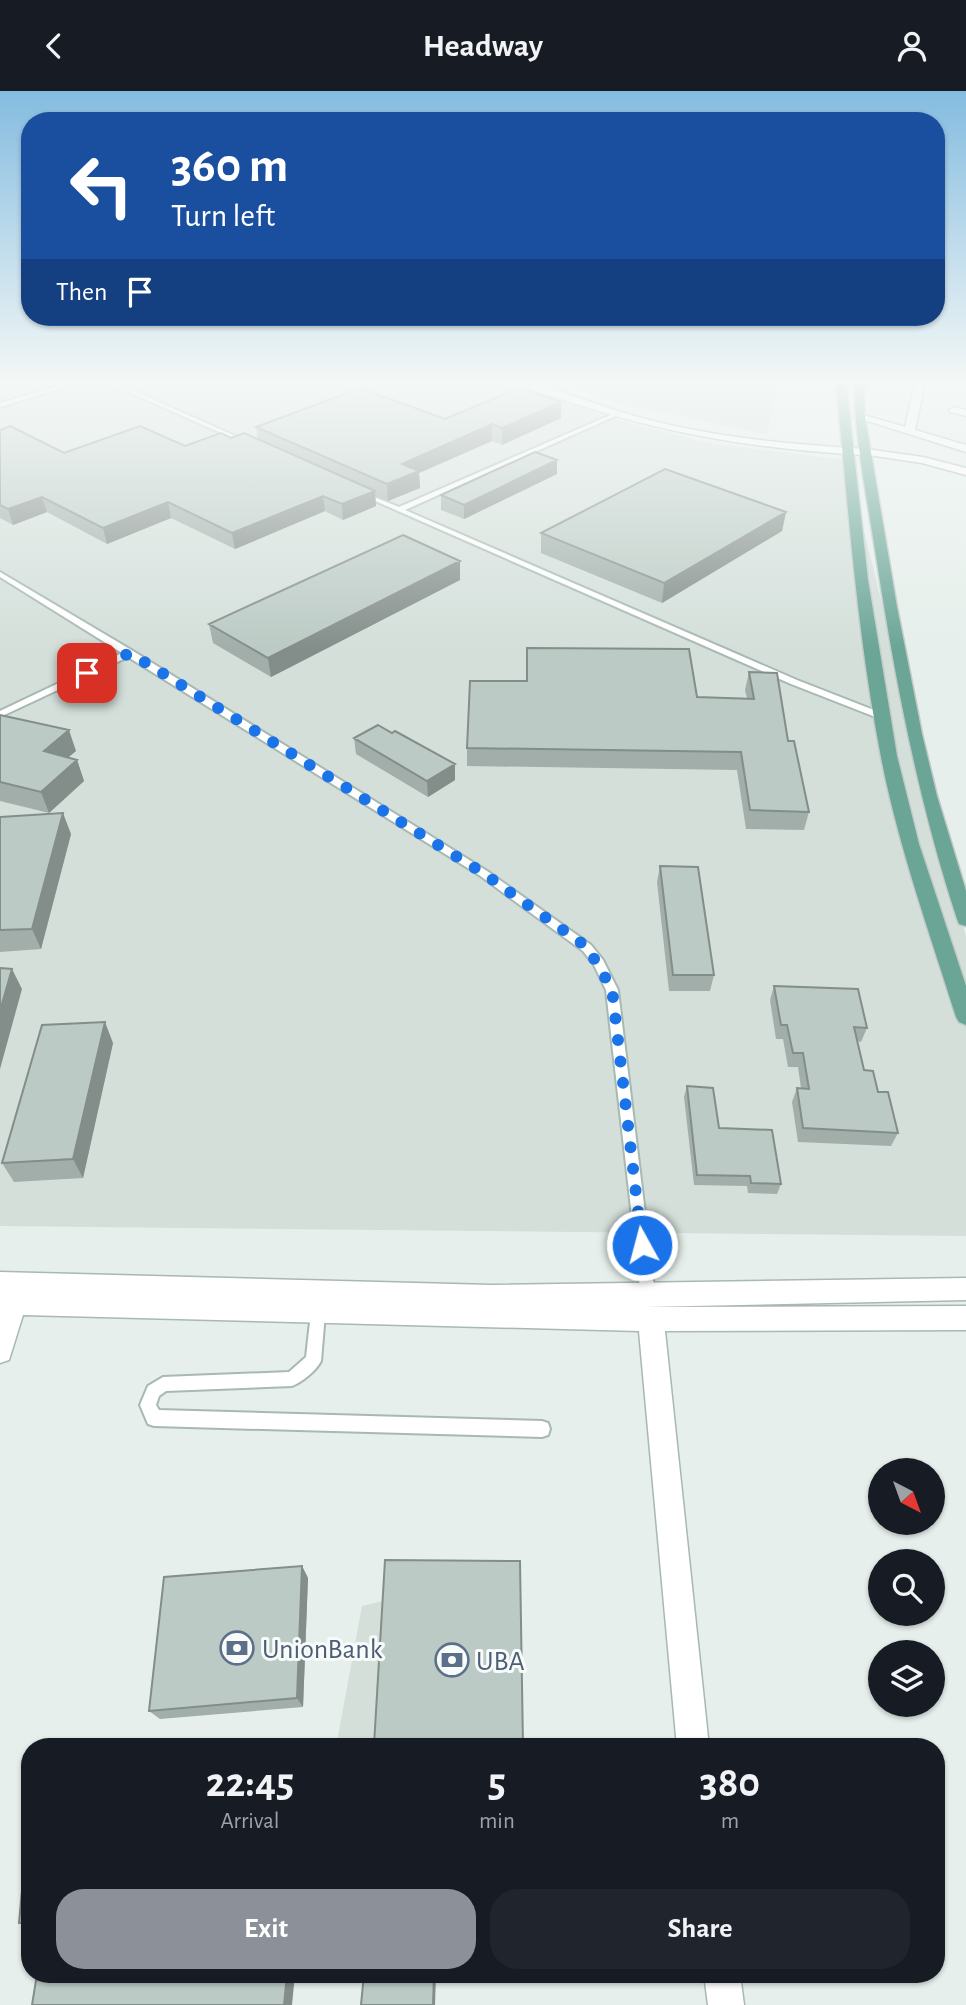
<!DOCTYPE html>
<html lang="en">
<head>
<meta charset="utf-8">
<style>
  :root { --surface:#171b24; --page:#20242c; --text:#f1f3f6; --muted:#9ea1a6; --accent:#8c9099 }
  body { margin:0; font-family:"Alegreya Sans",sans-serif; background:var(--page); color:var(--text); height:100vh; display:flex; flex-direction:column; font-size:26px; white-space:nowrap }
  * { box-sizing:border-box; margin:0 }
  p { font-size:23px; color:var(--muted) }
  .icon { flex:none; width:38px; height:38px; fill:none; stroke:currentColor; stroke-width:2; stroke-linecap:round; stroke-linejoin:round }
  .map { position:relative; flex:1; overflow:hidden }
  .drawer { position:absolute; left:21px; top:1647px; width:924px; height:245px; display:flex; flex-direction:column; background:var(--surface); border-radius:28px; box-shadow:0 2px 5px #0004 }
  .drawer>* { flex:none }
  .top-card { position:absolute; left:21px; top:21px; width:924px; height:214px; border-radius:28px; box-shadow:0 2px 5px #0004; background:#1a4fa0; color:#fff; overflow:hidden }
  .needle { width:46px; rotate:139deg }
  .fabs { position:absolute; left:868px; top:1367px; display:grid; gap:14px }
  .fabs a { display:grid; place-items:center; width:77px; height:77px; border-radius:50%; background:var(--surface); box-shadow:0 2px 5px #0004; font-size:35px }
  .pin { position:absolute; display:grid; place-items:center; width:60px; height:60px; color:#fff; margin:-30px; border-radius:14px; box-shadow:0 4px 10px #0006 }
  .me { position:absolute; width:77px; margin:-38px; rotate:353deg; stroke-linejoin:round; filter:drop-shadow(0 0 5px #0008) }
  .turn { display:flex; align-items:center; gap:24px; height:147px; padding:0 35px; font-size:32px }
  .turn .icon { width:91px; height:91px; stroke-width:2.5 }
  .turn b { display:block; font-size:49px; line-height:60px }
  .then { display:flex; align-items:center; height:66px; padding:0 35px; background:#0003; gap:14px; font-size:26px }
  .eta { display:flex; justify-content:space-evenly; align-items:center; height:119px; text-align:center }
  .eta b { font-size:42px; font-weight:700; line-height:49px }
  .action { display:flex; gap:14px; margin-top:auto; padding:14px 35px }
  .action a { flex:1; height:80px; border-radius:28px; background:var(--accent); color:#fff; font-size:28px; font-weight:700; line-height:80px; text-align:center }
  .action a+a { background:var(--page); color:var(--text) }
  header { display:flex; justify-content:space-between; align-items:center; height:91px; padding:0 35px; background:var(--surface); font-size:32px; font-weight:700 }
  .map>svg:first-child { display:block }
  .built { fill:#d4dfda }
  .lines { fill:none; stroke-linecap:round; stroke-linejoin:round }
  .lane-casing { stroke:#a8b8b2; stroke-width:4 }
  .street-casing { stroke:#a8b8b2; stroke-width:3 }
  .secondary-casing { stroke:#a4bbb3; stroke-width:3 }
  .primary-casing { stroke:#c2cac8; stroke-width:3 }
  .lane { fill:#fff; fill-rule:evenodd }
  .street { fill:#fff; fill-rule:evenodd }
  .secondary { fill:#fff; fill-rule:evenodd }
  .primary { fill:#6aa596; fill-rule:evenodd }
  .wall { fill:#a1aea9 }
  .shaded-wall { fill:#838d89 }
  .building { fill:#bbcac4; stroke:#838d89; stroke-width:2 }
  .route { stroke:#1a73e8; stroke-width:12; stroke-dasharray:0 21.6 }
  .labels { text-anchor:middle; stroke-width:6; stroke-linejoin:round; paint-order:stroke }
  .near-service-label { font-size:28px; fill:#4e5e75; stroke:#f7fbf9; text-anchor:start }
</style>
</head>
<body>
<header><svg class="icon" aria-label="back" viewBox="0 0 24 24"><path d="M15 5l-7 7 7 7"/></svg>Headway<svg class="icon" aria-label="person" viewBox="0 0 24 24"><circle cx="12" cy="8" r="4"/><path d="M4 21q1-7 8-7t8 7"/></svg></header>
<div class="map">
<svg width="966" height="1914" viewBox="0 0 966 1914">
  <rect width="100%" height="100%" fill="#e6efeb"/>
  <!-- built -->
  <path class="built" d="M0,291H504L620,330L708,352L846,369L966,846V1145L0,1135Z
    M556,291H779L767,343L620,313Z
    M504,1480L502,1655L336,1656L362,1515Z"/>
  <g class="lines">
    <defs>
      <path id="lane" d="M71,291H80L0,316V312Z
        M106,291H114L251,352L246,353Z
        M615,322L620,323L405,419L797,589L884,623V627H878L791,593L357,402L362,401L399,416Z
        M0,481L133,560L487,780L591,854L603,869L618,899L655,1205L653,1210L648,1212L643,1210L641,1205L606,899L594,874L583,860L479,784L128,566L0,626V620L122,562L0,486Z
        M318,1215L323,1217L325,1222L321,1270C316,1280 302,1291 292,1295L166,1300L159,1305L156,1314L159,1319L542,1330L548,1332L550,1338L548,1344L542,1346L154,1335L148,1333L140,1314L148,1295L163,1286L289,1281L306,1266L311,1222L313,1217Z"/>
      <path id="street" d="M915,291H925L915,339L966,354V361L855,326L860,323L905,336Z
        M954,316L966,319V325L950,321L949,319Z
        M866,358L923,366L966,377V384L922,372L862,363V359Z
        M0,1181L491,1194L966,1187V1209L644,1216L966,1215V1239L665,1240L709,1656H677L639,1240L23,1224L9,1269L0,1272Z
        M704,1883H740L744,1914H708Z"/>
      <path id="secondary" d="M518,291H533C579,307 627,325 675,335C738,349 802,354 866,358L872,361L866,364C765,359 669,344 573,312C556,306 532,301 518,291Z"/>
      <path id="primary" d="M836,291H846L868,489L897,665L919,753L966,895V934L959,931L956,926C929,840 898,754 881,666C857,542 848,416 836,291Z
        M854,291H864L865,326L897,516L922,643L937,705L966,800V835L959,833L957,828C918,709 895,588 876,465C867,407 855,349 854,291Z"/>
    </defs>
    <!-- lane casing -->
    <use href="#lane" class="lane-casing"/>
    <!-- street casing -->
    <use href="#street" class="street-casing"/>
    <!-- secondary casing -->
    <use href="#secondary" class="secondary-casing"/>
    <!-- primary casing -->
    <use href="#primary" class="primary-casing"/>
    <!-- lane -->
    <use href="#lane" class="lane"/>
    <!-- street -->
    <use href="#street" class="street"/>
    <!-- secondary -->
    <use href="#secondary" class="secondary"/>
    <!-- primary -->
    <use href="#primary" class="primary"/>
  </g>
  <!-- wall -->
  <path class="wall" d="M561,327L502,354L492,350L419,382L420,397L388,410L375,405L376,415L343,429L325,420L235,458L171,427L107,453L47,421L13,434L0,427V339L64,362L185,355L231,347L258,348L256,336L445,328Z
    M557,383L464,428L441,419V404Z
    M786,421L782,440L662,512L541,462V442Z
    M460,470V489L271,586L213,552L209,533Z
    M527,557L697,606L747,607L745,599L749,581L788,650L809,721L804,739L746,738L737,679L467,675V657L526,590Z
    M0,624L76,660L68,666L77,669L84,690L49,722L0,710Z
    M392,642L455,689L428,706L356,663L354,647Z
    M0,726L71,743L41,858L0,861Z
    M660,775L714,884L710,900H669L657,791Z
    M774,895L867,937L861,951L857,950L864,979L878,1001L898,1042L891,1055L798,1051L792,1011L797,997H801L798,976H788L783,948H776L770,909Z
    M113,952L83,1087L14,1091L2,1072Z
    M687,995L719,1037L781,1093L777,1103L748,1102L747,1095L694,1094L684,1006Z
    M302,1475L308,1487L303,1616L160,1628L149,1620Z
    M374,1654L522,1656H375Z"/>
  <!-- shaded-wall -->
  <path class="shaded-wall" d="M561,311V327L502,354V337Z
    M492,333V350L419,382L420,397L388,410L387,393L402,373Z
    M557,369V383L464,428V414Z
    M375,400L376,415L343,429L342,413Z
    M323,405L325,420L235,458L232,442Z
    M42,406L47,421L13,434L8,418Z
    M168,411L171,427L107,453L103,437Z
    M786,421L782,440L662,512L664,492Z
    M460,470V489L271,586L268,567Z
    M69,639L76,660L52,680L44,660Z
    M77,669L84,690L49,722L41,701Z
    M455,673V689L428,706L427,690Z
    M63,722L71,743L41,858L32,838Z
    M12,878L22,898L0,978V920Z
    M105,931L113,952L83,1087L73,1068Z
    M302,1475L308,1487L303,1616L297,1607Z
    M287,1883H295L292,1914H284Z
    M434,1883H436L435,1914H433Z"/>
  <!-- building -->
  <path class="building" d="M360,297L445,328L519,297L561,311L502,337L492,333L402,373L419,380L387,393L256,336Z
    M10,335L64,362L140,335L185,355L221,342L231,347L244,342L375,400L342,413L323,405L232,442L168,411L103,437L42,406L8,418L0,414V339Z
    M535,361L557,369L464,414L441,404Z
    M665,378L786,421L664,492L541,442Z
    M403,444L460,470L268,567L209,533Z
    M527,557L689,558L697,606L754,608L749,581L777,582L788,650H794L809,721L750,719L741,661L467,657L470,590H527Z
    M0,624L69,639L44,660L77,669L41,701L0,691Z
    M378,634L392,642L395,640L455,673L427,690L354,647Z
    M63,722L32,838L0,839V726Z
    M660,775L698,776L714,884H673Z
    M0,877L12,878L0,920Z
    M774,895L858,898L867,937L854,936L864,979L873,980L878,1001H888L898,1042L803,1037L797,997L809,998L803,962H793L787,934H781Z
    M105,931L73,1068L2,1072L42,934Z
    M687,995L713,997L719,1037L772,1039L781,1093L751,1092L750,1085L697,1084Z
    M385,1469L520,1470L523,1655L374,1654Z
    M302,1475L297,1607L149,1620L164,1486Z
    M30,1782V1831L19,1832L23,1789Z
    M37,1883H287L284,1914H32Z
    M364,1883H434L433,1914H361Z"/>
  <!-- sky -->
  <linearGradient id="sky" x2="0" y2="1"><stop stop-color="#84bce0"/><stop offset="0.52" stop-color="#f4f8f6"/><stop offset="1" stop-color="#f4f8f6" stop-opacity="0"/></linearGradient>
  <rect width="966" height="559" fill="url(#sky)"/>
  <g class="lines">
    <!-- route -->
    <path class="route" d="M87,582L130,562L483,782L587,856L612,898L642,1154"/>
  </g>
  <!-- icons -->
  <defs>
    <symbol id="bank-ring" viewBox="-11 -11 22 22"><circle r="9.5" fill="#f7fbf9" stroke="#5c6f8a" stroke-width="1.5"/><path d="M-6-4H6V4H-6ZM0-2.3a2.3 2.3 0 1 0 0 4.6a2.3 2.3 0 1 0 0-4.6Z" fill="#5c6f8a"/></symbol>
  </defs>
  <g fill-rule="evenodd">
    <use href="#bank-ring" x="218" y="1538" width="38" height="38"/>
    <use href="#bank-ring" x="433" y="1550" width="38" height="38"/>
  </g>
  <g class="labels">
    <!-- near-service labels -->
    <g class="near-service-label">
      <text x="262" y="1567">UnionBank</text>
      <text x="476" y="1579">UBA</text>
    </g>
  </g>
</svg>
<div class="fabs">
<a><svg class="needle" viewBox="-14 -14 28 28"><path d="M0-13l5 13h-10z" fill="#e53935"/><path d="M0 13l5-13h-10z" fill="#9ea1a6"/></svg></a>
<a><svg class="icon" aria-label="search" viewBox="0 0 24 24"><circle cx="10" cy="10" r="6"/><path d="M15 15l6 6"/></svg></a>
<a><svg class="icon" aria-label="layers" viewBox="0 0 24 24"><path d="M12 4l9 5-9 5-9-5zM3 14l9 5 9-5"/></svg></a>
</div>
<div class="pin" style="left:87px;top:582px;background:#d93025"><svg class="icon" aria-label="arrive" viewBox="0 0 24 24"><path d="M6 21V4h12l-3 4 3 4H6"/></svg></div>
<svg class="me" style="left:642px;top:1154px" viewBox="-20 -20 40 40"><circle r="17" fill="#1a73e8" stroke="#fff" stroke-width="3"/><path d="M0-11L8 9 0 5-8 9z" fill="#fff"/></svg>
<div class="top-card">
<div class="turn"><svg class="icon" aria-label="left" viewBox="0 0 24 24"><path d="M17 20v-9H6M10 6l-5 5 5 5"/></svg><div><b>360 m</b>Turn left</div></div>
<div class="then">Then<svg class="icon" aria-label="arrive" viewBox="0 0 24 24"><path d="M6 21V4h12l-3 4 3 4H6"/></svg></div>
</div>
<section class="drawer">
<div class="eta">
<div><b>22:45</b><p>Arrival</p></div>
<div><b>5</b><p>min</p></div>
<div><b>380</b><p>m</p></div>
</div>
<div class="action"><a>Exit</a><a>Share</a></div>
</section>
</div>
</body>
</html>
